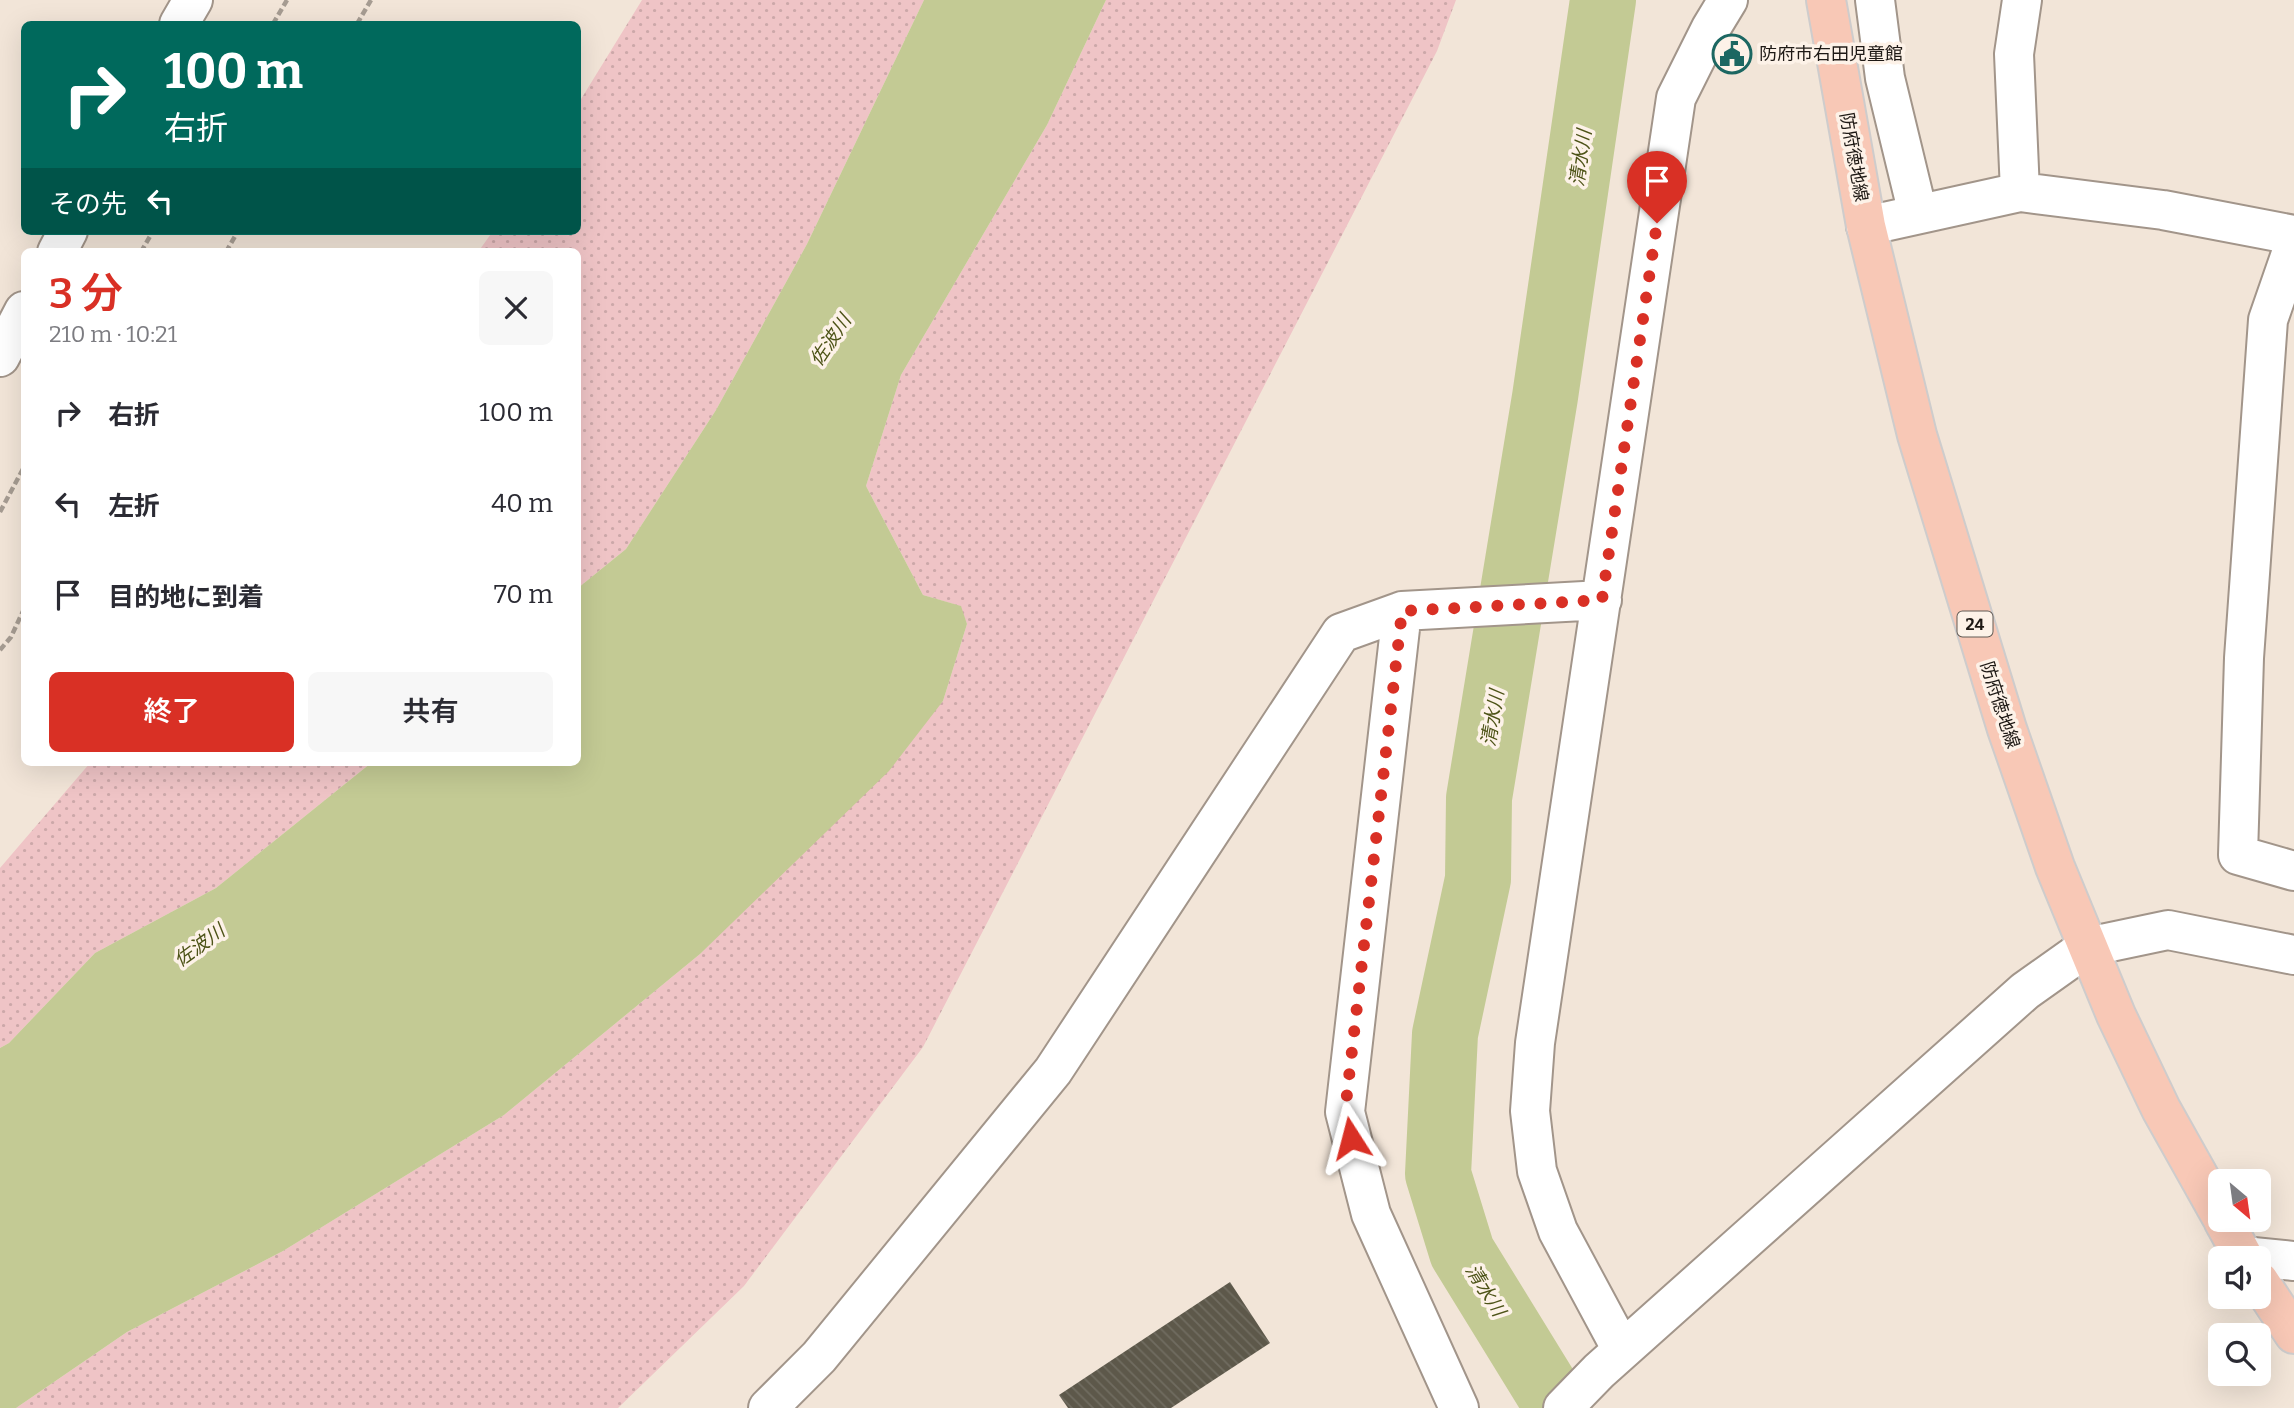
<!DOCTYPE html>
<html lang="ja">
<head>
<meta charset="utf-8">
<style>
  :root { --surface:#fff; --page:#f7f7f7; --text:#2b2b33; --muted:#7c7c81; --accent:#d93025 }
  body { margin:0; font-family:Bitter,"Noto Sans JP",serif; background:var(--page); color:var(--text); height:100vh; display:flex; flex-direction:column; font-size:26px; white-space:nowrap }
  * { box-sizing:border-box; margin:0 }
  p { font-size:23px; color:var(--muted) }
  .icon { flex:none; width:38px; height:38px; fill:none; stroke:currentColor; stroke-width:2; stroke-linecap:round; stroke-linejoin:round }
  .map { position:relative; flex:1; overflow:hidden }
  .side { position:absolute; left:21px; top:248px; width:560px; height:518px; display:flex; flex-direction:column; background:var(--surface); border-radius:10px; box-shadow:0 7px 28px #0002 }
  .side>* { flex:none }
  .banner { position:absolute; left:21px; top:21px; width:560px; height:214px; border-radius:10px; box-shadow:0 7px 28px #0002; background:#00695c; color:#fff; overflow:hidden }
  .needle { width:46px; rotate:151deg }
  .tools { position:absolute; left:2208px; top:1169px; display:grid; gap:14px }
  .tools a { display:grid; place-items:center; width:63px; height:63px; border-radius:10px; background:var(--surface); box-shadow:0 7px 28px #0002; font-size:35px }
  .pin { position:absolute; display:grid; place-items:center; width:60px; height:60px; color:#fff; margin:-72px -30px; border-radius:50% 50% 50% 0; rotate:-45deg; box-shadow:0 0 7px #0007 }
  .pin .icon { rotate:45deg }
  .me { position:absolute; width:77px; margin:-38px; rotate:351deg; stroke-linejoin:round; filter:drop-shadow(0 0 5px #0008) }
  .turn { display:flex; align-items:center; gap:24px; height:147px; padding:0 28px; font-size:32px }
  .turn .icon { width:91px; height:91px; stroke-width:2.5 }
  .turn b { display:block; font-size:49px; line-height:60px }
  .then { display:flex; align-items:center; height:66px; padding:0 28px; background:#0003; gap:14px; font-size:26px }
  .round { display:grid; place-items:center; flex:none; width:74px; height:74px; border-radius:10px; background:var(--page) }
  .head { display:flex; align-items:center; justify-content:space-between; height:119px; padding:0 28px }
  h1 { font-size:42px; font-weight:600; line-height:52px; color:var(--accent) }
  .button { display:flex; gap:14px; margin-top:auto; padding:14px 28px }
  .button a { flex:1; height:80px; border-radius:10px; background:var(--accent); color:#fff; font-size:28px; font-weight:600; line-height:80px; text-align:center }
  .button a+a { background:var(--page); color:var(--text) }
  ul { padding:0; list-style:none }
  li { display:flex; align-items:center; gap:21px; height:91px; padding:0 28px }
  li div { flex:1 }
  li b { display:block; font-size:26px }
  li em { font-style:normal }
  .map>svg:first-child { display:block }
  .grass { fill:url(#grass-dots) }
  .water { fill:#c3ca94 }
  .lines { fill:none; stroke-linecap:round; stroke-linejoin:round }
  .river { stroke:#c3ca94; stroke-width:66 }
  .building { fill:url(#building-back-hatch) }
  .minor-casing { stroke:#a2958a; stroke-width:42 }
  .major-casing { stroke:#cecccc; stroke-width:42 }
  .path { stroke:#a69c92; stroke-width:4.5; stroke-dasharray:7 3.5; stroke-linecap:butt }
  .minor { stroke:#fff; stroke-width:38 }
  .major { stroke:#f8c8b6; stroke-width:38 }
  .route { stroke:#d93025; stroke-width:12; stroke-dasharray:0 21.6 }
  .labels { text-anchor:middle; stroke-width:7; stroke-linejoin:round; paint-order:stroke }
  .shield { fill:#fdf2e8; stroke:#615a54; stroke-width:2 }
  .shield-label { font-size:16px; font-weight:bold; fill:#1e1915 }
  .poi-label { font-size:18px; fill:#1e1915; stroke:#fdf2e8; text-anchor:start }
  .street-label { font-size:18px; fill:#1e1915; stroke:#fdf2e8 }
  .water-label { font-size:19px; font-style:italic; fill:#4d5317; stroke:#fdf2e8 }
</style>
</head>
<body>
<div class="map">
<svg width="2294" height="1408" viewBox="0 0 2294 1408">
  <defs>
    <pattern id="grass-dots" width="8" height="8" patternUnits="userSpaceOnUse" patternTransform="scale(1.75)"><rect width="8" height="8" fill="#efc4c6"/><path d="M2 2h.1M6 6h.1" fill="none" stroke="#cca8a9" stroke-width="1.8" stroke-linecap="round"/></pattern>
    <pattern id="building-back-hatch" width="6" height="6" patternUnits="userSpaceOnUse" patternTransform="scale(1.75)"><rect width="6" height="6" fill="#5d584a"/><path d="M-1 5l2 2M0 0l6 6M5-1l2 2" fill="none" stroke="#706c60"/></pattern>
  </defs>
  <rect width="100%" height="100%" fill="#f2e5d8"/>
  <!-- grass -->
  <path class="grass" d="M642,0H924L807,244L716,410L626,549L578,588V252H478L493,231H578V104Z
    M1106,0H1456L1437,51L923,1047L744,1286L618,1408H16L127,1332L283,1251L504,1115L700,954L943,701L967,624L960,606L923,595L866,486L901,375L1047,125Z
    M90,763H371L216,888L95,953L9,1043L0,1048V868Z"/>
  <!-- water -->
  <path class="water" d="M924,0H1106L1047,125L901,375L866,486L923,595L961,606L967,624L943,701L889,771L700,954L504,1115L283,1251L127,1332L16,1408H0V1048L9,1043L95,953L216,888L371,763H578V588L626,549L716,410L807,244Z"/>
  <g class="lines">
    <!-- river -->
    <path class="river" d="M1558,1408L1462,1252L1438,1174L1445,1034L1478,879L1479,798L1545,397L1603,0"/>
  </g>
  <!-- building -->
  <path class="building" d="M1230,1282L1270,1343L1171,1408H1068L1059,1395Z"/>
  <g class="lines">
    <defs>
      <path id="minor" d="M1875,0L1885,78L1918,214
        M179,24L193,0
        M2020,192L2014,54L2022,0
        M1866,226L2020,192L2163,210L2294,235
        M2294,245L2268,320L2244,658L2238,855L2294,871
        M57,252L68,231
        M0,357L24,311
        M1402,611L1345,1112L1371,1214L1459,1408
        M2243,1256L2294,1261
        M1622,1350L1558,1231L1537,1171L1530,1111L1535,1043L1676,98L1711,28L1728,0
        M768,1408L819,1357L1053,1071L1341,633L1402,611L1602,600
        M1563,1408L1599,1371L2025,991L2087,947L2168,930L2294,955"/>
      <path id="major" d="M1826,0L1866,226L1917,435L2007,729L2055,867L2116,1015L2161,1109L2221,1216
        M2223,1220L2244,1258
        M2259,1281L2294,1334"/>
    </defs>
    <!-- minor casing -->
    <use href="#minor" class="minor-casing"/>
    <!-- major casing -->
    <use href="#major" class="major-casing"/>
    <!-- path -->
    <path class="path" d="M273,24L287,0
      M357,24L371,0
      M141,252L153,231
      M226,252L238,231
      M0,512L24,467
      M0,650L11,637L24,609"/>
    <!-- minor -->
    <use href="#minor" class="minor"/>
    <!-- major -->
    <use href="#major" class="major"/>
  </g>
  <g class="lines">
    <!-- route -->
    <path class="route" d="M1351,1138L1345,1112L1402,611L1602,600L1657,223"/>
  </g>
  <!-- icons -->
  <defs>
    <symbol id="civic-ring" viewBox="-11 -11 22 22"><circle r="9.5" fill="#fdf2e8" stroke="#1c6762" stroke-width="1.5"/><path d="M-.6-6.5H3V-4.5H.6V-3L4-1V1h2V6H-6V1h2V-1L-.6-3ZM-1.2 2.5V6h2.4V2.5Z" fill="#1c6762"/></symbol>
  </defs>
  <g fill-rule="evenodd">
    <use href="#civic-ring" x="1710" y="32" width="44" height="44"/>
  </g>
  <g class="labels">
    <!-- shield labels -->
    <rect class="shield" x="1957.5" y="611.5" width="35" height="25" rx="5"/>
    <g class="shield-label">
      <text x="1975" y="630">24</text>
    </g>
    <!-- poi labels -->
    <g class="poi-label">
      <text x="1759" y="60">防府市右田児童館</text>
    </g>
    <!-- street labels -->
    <g class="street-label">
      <text transform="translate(1854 157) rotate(80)" y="6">防府徳地線</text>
      <text transform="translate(2000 705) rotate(72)" y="6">防府徳地線</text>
    </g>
    <!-- water labels -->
    <g class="water-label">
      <text transform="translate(1580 158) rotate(-82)" y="7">清水川</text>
      <text transform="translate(830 340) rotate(-56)" y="7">佐波川</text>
      <text transform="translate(1492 718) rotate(-81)" y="7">清水川</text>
      <text transform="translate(199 945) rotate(-36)" y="7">佐波川</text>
      <text transform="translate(1486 1290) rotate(58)" y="7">清水川</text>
    </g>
  </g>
</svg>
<div class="tools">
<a><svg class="needle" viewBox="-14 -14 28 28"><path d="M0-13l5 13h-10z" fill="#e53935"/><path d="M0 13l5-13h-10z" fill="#7c7c81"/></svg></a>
<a><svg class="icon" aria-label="sound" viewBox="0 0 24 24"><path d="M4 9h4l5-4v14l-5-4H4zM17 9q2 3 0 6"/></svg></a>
<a><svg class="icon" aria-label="search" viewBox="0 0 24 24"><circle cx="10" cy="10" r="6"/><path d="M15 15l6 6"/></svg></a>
</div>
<div class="pin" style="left:1657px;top:223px;background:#d93025"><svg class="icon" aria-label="arrive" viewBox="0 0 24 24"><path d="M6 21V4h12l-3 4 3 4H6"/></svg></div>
<svg class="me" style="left:1351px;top:1138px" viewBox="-20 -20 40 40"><path d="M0-17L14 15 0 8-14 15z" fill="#d93025" stroke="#fff" stroke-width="4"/></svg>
<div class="banner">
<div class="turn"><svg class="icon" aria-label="right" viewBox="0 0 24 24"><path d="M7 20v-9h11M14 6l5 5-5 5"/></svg><div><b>100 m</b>右折</div></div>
<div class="then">その先<svg class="icon" aria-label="left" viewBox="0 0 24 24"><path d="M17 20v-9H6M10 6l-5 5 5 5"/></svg></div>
</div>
<section class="side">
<div class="head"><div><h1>3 分</h1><p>210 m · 10:21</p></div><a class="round"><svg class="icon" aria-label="close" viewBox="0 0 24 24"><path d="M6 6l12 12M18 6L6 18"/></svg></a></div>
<ul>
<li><svg class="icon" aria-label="right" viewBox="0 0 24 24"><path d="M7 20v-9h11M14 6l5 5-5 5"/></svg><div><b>右折</b></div><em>100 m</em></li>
<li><svg class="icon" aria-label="left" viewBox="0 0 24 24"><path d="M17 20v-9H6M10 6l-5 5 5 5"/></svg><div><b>左折</b></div><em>40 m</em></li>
<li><svg class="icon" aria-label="arrive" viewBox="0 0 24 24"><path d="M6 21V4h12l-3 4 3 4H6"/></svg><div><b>目的地に到着</b></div><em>70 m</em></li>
</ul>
<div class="button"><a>終了</a><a>共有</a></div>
</section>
</div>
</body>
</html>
